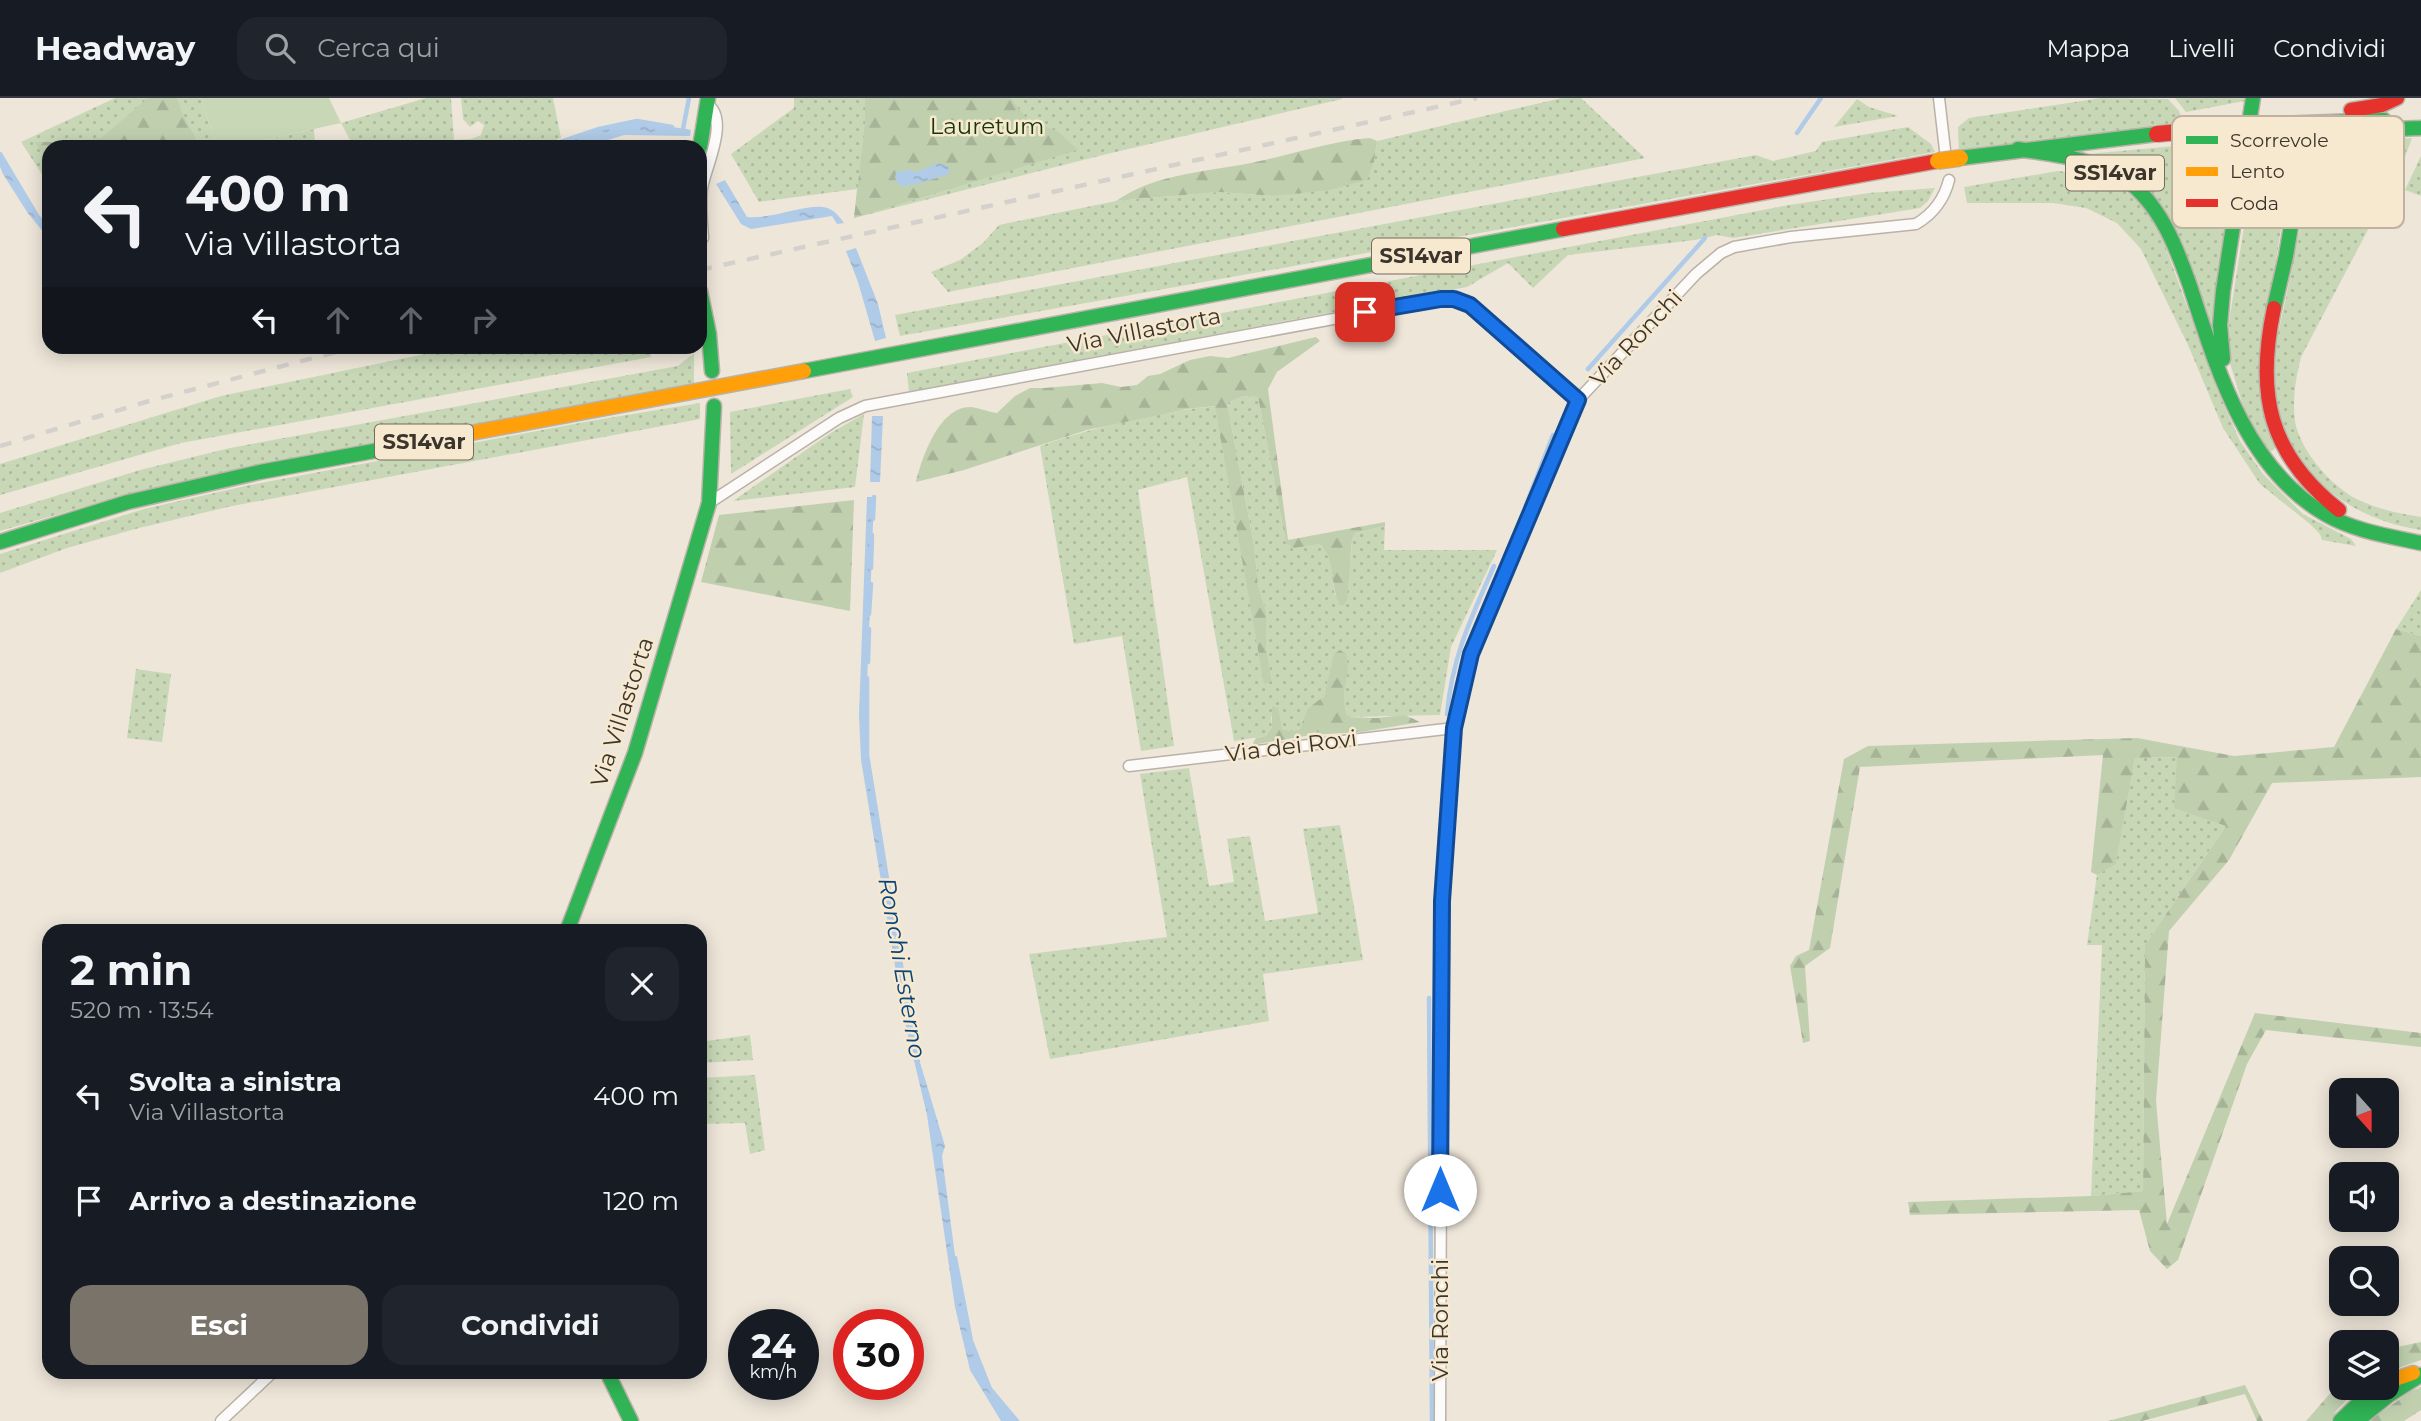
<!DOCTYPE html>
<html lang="it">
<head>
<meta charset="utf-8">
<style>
  :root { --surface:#171b24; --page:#20242c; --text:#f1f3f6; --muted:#9ea1a6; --line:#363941; --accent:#7a7369 }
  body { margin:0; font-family:Montserrat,sans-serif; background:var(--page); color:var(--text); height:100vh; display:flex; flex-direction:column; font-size:26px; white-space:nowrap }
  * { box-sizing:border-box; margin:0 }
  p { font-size:23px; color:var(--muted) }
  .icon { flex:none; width:38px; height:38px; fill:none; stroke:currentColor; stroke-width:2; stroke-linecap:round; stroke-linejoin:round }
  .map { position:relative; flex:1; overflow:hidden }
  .drawer { position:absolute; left:42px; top:826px; width:665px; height:455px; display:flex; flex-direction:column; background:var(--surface); border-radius:21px; box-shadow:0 4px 18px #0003 }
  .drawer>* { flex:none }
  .hud { position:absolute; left:42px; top:42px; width:665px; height:214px; border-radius:21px; box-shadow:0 4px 18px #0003; background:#171b24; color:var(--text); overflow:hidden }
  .needle { width:46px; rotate:159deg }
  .buttons { position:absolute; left:2329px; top:980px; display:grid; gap:14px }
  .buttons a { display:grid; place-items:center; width:70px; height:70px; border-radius:14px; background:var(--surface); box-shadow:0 4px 18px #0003; font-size:35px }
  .speed { position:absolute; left:728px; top:1211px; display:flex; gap:14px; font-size:35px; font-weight:700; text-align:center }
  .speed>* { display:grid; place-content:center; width:91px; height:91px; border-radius:50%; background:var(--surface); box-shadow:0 4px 18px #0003; line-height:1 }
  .speed small { font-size:18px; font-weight:400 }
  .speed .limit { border:10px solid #d22; background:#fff; color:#111 }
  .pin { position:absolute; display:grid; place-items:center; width:60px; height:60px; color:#fff; margin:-30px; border-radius:14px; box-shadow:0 4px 10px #0006 }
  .me { position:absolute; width:77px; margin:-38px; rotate:0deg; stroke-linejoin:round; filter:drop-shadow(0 0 5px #0008) }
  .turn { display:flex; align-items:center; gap:24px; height:147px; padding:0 28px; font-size:32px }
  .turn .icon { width:91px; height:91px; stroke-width:2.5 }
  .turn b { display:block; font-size:49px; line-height:60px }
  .lanes { display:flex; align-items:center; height:66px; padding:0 28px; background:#0003; justify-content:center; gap:35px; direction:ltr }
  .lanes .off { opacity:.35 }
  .round { display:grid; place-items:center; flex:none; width:74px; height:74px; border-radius:21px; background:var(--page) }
  .head { display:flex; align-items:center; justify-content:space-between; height:119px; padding:0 28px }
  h1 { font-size:42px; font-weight:700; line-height:52px }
  .primary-button { display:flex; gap:14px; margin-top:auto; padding:14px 28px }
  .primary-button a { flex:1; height:80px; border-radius:21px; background:var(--accent); color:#fff; font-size:28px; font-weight:700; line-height:80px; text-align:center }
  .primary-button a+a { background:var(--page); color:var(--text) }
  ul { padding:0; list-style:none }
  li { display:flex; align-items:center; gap:21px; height:105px; padding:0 28px }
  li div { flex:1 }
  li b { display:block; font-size:26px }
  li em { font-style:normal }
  header { display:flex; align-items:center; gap:42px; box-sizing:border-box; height:98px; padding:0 35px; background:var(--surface); border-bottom:2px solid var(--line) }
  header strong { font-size:33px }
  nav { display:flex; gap:38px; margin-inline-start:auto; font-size:24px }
  .search { width:490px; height:63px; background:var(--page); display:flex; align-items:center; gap:18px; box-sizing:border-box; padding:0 24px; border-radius:21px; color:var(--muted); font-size:26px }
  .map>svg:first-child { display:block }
  .grass { fill:url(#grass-dots) }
  .forest { fill:url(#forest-firs) }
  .pitch { fill:#c8d8b7 }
  .water { fill:url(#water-ripples) }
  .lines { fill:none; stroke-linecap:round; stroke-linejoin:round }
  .stream { stroke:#b0cbe8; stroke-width:4.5 }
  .street-casing { stroke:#b9b2a8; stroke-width:13 }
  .fast-casing { stroke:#b9b2a8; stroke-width:17 }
  .slow-casing { stroke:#b9b2a8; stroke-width:17 }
  .jam-casing { stroke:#b9b2a8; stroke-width:17 }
  .street { stroke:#fcfbf9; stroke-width:10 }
  .fast { stroke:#30b455; stroke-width:14 }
  .slow { stroke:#ff9f0a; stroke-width:14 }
  .jam { stroke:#e5322d; stroke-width:14 }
  .rail { stroke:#d4d1cd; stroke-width:4.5; stroke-dasharray:12 12; stroke-linecap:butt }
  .slow-bridge-casing { stroke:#b9b2a8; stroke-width:18; stroke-linecap:butt }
  .jam-bridge-casing { stroke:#b9b2a8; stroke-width:18; stroke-linecap:butt }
  .slow-bridge { stroke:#ff9f0a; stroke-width:16 }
  .jam-bridge { stroke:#e5322d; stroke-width:16 }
  .route-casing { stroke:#114b97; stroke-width:18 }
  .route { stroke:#1a73e8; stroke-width:12 }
  .labels { text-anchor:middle; stroke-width:5; stroke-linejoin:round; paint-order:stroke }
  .shield { fill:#f7e8d0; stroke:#736b5d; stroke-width:2 }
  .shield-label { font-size:21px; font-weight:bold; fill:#3b352c }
  .park-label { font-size:23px; fill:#173802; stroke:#f7e8d0 }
  .street-label { font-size:23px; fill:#3b352c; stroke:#f7e8d0 }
  .water-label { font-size:24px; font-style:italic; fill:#07457d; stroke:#f7e8d0 }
  .key { fill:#f7e8d0; stroke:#bfb29f; stroke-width:2 }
  .key-label { font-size:19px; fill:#3b352c }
</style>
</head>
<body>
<header>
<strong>Headway</strong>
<div class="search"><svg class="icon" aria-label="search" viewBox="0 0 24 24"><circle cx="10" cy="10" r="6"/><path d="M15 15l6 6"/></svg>Cerca qui</div>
<nav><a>Mappa</a><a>Livelli</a><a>Condividi</a></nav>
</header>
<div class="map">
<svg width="2421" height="1323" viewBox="0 0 2421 1323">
  <defs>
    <pattern id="grass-dots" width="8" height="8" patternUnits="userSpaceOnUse" patternTransform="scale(1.75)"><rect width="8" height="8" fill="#c8d8b7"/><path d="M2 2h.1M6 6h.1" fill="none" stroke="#adba9e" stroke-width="1.8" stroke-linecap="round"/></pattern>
    <pattern id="forest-firs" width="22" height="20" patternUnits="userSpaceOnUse" patternTransform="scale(1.75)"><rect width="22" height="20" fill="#c0d0af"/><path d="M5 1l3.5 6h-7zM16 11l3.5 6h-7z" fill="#a6b397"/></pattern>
    <pattern id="water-ripples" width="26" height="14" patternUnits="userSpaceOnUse" patternTransform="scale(1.75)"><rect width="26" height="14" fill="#b0cbe8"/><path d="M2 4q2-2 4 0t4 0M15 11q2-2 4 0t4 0" fill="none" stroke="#98afc7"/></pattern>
  </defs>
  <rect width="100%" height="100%" fill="#eee6d9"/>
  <!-- grass -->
  <path class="grass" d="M115,0H201L217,49H49V87L21,44Z
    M426,0H451L454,42L471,41L481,37L484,27L478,23L470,29L463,21L461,0H553L561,40L540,49H354L341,25Z
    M794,0H1342V1L1107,56L854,120L857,91L759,104L731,56L794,10Z
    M1562,0H1581L1645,60L948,194L931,174L960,162L983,145L999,127L1116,103L1218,94L1274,98L1374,64L1377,43Z
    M2101,0L2168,1L2179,13L2184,26L1959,56L1958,29L1969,20Z
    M2175,0H2246L2245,3L2186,14Z
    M1857,1L1869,9L1898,18L1834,29Z
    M1908,29L1931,46L1935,54L900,238L895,217L1756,57L1773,63L1816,53L1822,44Z
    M314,31L315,49H233Z
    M2334,34L2312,51L2300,66L2285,105L2262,254L2276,348L2274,352L2268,353L2245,315L2230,265L2229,224L2258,39Z
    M2412,40L2402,67L2301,259C2296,280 2292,301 2295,323C2300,354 2335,393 2363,404C2382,412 2401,416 2421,419V432C2347,421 2287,373 2275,296C2270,262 2280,228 2287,195C2294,158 2301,122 2311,85C2337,44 2367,42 2412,40Z
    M2239,42L2213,225H2209L2167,121L2088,56Z
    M2421,58V98L2405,92Z
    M2058,73L2092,77L2112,84L2137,101L2158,128L2217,291L2240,343L2263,376L2303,416L2351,441L2356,448L2322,442L2320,436L2310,426L2260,386L2223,330L2188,247L2141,151L2117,125L2086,110L2053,105H1967L1964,89Z
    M1935,90L1928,103L1920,110L1733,140L1717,137L1695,142L1568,157L1533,190L1508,165L1467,189L909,294L907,275L1789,107L1869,95Z
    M459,249H650L651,259L181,345L0,397V366L221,298Z
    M694,255V286L108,402L0,433V415L140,372L230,350L678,268Z
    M850,291L853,299L731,376L730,314Z
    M1244,298L1258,299L1286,445L1319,446C1334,460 1332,479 1335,498L1351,459L1352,442L1355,435L1385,428L1384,452H1497L1451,549L1440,617L1348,619C1343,605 1341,590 1347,576L1332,566L1324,598L1307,611L1300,631L1292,633L1281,631L1280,624L1271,618L1272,629L1266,638L1234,643L1187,379L1138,392L1174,648L1141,653L1122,538L1074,546L1040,348C1097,328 1156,314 1216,308L1259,556L1272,583L1266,548V513L1258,487L1254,447L1227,305Z
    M700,305V321L232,408L139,430L67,450L0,475V456L144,411L245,388L590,323Z
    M864,316L855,389L733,403L829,336Z
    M2421,492V538L2396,531Z
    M136,571L171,576L162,644L127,640Z
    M2178,659L2226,728L2145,847L2143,1093L2091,1098L2102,847H2087L2097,777L2116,765L2135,660Z
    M1189,670L1209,788L1234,784L1227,741L1250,738L1265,823L1318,815L1303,731L1340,727L1363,862L1263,876L1269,923L1050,961L1029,856L1167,839L1140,676Z
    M750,937L753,962L700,965V944Z
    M755,977L765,1052L750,1056L745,1025L700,1026V980Z"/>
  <!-- forest -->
  <path class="forest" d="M148,0H177C182,18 192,32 200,49H49V67L35,44H72L101,40Z
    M865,0H1010L1028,22L1057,33L1078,52L854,120L865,26Z
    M1370,40L1377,43L1374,64L1367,82L1329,92L1274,98L1218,94L1116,103C1157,74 1212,74 1260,63C1297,55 1332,43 1370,40Z
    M1316,239L1320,243L1277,274L1268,291L1288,442L1385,424V428L1355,435L1352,442L1347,502L1344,507H1340C1329,488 1337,462 1319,446L1294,450L1286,445L1258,299L1244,298L1227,305L1254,447L1258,487L1266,513V548L1272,583L1264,586L1215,308L1187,311L1087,332L964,372L916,384C922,360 939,308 971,309C979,310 989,314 997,315L1015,298L1030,290H1044L1102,285L1121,289L1137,287L1148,278L1160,276L1190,262L1210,258L1228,260Z
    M854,402L850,513L701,484L719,417Z
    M2396,531L2421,538V679L2272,685L2229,762L2169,833L2156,1003L2167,1126L2255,915L2421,935V949L2266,932L2247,966L2178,1162L2167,1171L2150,1153L2139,1112L1910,1117L1908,1104L2091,1098L2143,1093L2145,847L2226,728L2174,710L2177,659L2135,660L2116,766L2097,777L2091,774L2103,657L1860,669L1830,850L1805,868L1810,943L1803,945L1790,868L1796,858L1809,852L1844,661L1868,648L2137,640L2234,658L2334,649Z
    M1340,552L1346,555C1353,579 1337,590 1348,619L1376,620L1405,617L1420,624L1361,634L1311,637L1252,647L1256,640L1266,638L1272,629V608L1278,610L1282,631L1292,633L1300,631L1307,611L1324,598L1334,556Z
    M2421,1244V1262L2387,1274V1251Z
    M2341,1283L2342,1290H2359L2336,1313L2331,1323H2306Z
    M2245,1287L2263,1323H2257L2245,1296L2142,1323H2108Z
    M2421,1289V1312L2404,1323H2369L2411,1293Z"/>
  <!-- pitch -->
  <path class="pitch" d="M201,0H329L341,25L233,49H217Z"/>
  <!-- water -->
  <path class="water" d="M637,23L691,32L690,38L624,37L586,49H546L599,31Z
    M0,56L37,118L49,132V141L27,114L3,76L0,69Z
    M939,65L947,68L950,72L947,77C934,80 912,89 900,88L895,80L896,74L910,72L916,74Z
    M725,82L747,119C773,121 802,107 823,109C833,110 839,118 844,125L837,126L832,118L751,131L741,126L716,86Z
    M856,150L878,206L886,240L875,243L858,184L846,153Z
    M872,318H883L880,384H870Z
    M867,399H874L866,613L867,657L909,917L917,954L945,1048L942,1058L956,1165L971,1243L990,1291L1017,1323H1001L970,1272L955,1209L927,1017L903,916L861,662L859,617Z"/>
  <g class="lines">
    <!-- stream -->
    <path class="stream" d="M683,31L689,0
      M1797,35L1821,0
      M546,49L599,31L637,23L672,29
      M0,56L37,118L49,132
      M1588,271L1705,140
      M1526,407L1553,337
      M873,421L874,399
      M871,470L872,437
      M869,516L871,486
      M868,564L869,531
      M867,580V657L909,917L918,959
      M1447,616C1452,559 1471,520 1494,468
      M1429,900L1432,1323
      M955,1160L971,1243L990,1291L1017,1323"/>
    <defs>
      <path id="street" d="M1939,0L1945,52
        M703,140C702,124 700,106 702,90C706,68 730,21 707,6
        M709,405L839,320L865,308L1441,201H1454L1470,207L1578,302
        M1129,668L1454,630
        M221,1323L273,1274
        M1440,1323L1442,803L1454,630L1471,557L1491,505L1578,302L1696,176L1721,155L1734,149L1791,139L1916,126C1933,116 1944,102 1949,82"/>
      <path id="fast" d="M2256,27L2384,22
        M700,49L708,0
        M2018,51C2054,57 2094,60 2125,81C2160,106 2176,148 2190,188C2217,271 2245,369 2325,416C2354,433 2388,438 2421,445
        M1960,60L2157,36
        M700,193L709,236L712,273
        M2274,210C2278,193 2282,175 2286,158C2295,108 2296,59 2352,39C2374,31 2398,31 2421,30
        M2223,261L2220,227L2223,193L2253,0
        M804,273L1563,131
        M0,444L128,404L260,374L444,340
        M567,833L635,655L709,405L714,308
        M607,1274L631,1323
        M2340,1323L2362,1302L2379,1290
        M2357,1323L2389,1297L2421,1277"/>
      <path id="slow" d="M444,340L804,273
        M2387,1284L2413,1275"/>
      <path id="jam" d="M2351,12L2382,7L2397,0
        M1563,131L1938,63
        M2274,210C2256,295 2268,356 2339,412"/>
    </defs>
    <!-- street casing -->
    <use href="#street" class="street-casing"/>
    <!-- fast casing -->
    <use href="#fast" class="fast-casing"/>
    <!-- slow casing -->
    <use href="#slow" class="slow-casing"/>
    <!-- jam casing -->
    <use href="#jam" class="jam-casing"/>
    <!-- street -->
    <use href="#street" class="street"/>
    <!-- fast -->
    <use href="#fast" class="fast"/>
    <!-- slow -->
    <use href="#slow" class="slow"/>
    <!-- jam -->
    <use href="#jam" class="jam"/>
    <!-- rail -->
    <path class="rail" d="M700,172L1477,0
      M0,348L149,303L359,248"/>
    <defs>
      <path id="slow-bridge" d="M1938,63L1960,60"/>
      <path id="jam-bridge" d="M2157,36L2256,27"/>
    </defs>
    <!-- slow-bridge casing -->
    <use href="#slow-bridge" class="slow-bridge-casing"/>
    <!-- jam-bridge casing -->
    <use href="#jam-bridge" class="jam-bridge-casing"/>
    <!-- slow-bridge -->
    <use href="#slow-bridge" class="slow-bridge"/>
    <!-- jam-bridge -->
    <use href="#jam-bridge" class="jam-bridge"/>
  </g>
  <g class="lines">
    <defs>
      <path id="route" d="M1365,214L1441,201H1454L1470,207L1578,302L1471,556L1454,630L1442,803L1440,1092"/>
    </defs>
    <!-- route casing -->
    <use href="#route" class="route-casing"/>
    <!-- route -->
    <use href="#route" class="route"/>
  </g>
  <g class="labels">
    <!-- shield labels -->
    <g class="shield">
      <rect x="2066" y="57.5" width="98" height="35" rx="5"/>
      <rect x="1372" y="140.5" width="98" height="35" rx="5"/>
      <rect x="375" y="326.5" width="98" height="35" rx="5"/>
    </g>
    <g class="shield-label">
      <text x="2115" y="82">SS14var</text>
      <text x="1421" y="165">SS14var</text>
      <text x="424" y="351">SS14var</text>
    </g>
    <!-- park labels -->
    <g class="park-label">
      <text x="987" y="36">Lauretum</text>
    </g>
    <!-- street labels -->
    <g class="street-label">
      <text transform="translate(1144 232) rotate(-11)" y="8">Via Villastorta</text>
      <text transform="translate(1636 240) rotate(-47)" y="8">Via Ronchi</text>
      <text transform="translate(622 614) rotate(-72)" y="8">Via Villastorta</text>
      <text transform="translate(1291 648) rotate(-7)" y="8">Via dei Rovi</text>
      <text transform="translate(1440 1222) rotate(-90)" y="8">Via Ronchi</text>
    </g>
    <!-- water labels -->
    <g class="water-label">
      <text transform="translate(902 870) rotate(80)" y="8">Ronchi Esterno</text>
    </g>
  </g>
  <!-- legend -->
  <rect x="2172" y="18" width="232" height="112" rx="10" class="key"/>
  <rect x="2186" y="38" width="32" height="8" fill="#30b455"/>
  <rect x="2186" y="69" width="32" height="9" fill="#ff9f0a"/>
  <rect x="2186" y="101" width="32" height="8" fill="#e5322d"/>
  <g class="key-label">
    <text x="2230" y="49">Scorrevole</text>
    <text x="2230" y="80">Lento</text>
    <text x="2230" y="112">Coda</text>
  </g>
</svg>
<div class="buttons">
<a><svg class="needle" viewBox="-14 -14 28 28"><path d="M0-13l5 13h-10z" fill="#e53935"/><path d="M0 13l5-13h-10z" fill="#9ea1a6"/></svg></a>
<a><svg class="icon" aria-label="sound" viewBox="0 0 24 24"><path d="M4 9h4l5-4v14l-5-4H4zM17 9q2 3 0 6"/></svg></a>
<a><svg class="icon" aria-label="search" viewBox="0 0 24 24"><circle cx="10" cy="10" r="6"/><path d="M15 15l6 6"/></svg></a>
<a><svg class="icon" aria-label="layers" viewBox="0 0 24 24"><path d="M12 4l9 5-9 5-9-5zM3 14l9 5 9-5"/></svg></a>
</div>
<div class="speed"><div>24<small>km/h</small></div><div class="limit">30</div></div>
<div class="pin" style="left:1365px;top:214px;background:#d93025"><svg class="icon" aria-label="arrive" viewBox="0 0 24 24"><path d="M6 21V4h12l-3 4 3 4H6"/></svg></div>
<svg class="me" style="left:1440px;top:1092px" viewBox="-20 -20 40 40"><circle r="19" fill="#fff"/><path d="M0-13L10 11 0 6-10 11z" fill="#1a73e8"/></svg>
<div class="hud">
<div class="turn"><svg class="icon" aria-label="left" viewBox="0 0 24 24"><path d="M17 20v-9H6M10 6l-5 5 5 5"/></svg><div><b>400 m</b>Via Villastorta</div></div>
<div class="lanes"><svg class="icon" aria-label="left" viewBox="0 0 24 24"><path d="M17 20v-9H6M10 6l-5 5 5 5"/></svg><svg class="icon off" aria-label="ahead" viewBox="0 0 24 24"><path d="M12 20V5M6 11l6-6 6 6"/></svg><svg class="icon off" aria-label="ahead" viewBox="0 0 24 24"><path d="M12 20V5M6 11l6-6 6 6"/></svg><svg class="icon off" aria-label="right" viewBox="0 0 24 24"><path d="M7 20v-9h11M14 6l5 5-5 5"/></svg></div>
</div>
<section class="drawer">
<div class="head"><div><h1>2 min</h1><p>520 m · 13:54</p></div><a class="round"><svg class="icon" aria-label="close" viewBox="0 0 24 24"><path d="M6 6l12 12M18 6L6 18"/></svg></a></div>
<ul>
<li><svg class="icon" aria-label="left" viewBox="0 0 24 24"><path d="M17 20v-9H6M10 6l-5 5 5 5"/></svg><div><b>Svolta a sinistra</b><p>Via Villastorta</p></div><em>400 m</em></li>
<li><svg class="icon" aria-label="arrive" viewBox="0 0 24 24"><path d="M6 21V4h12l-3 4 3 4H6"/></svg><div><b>Arrivo a destinazione</b></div><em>120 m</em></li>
</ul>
<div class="primary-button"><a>Esci</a><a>Condividi</a></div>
</section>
</div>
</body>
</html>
